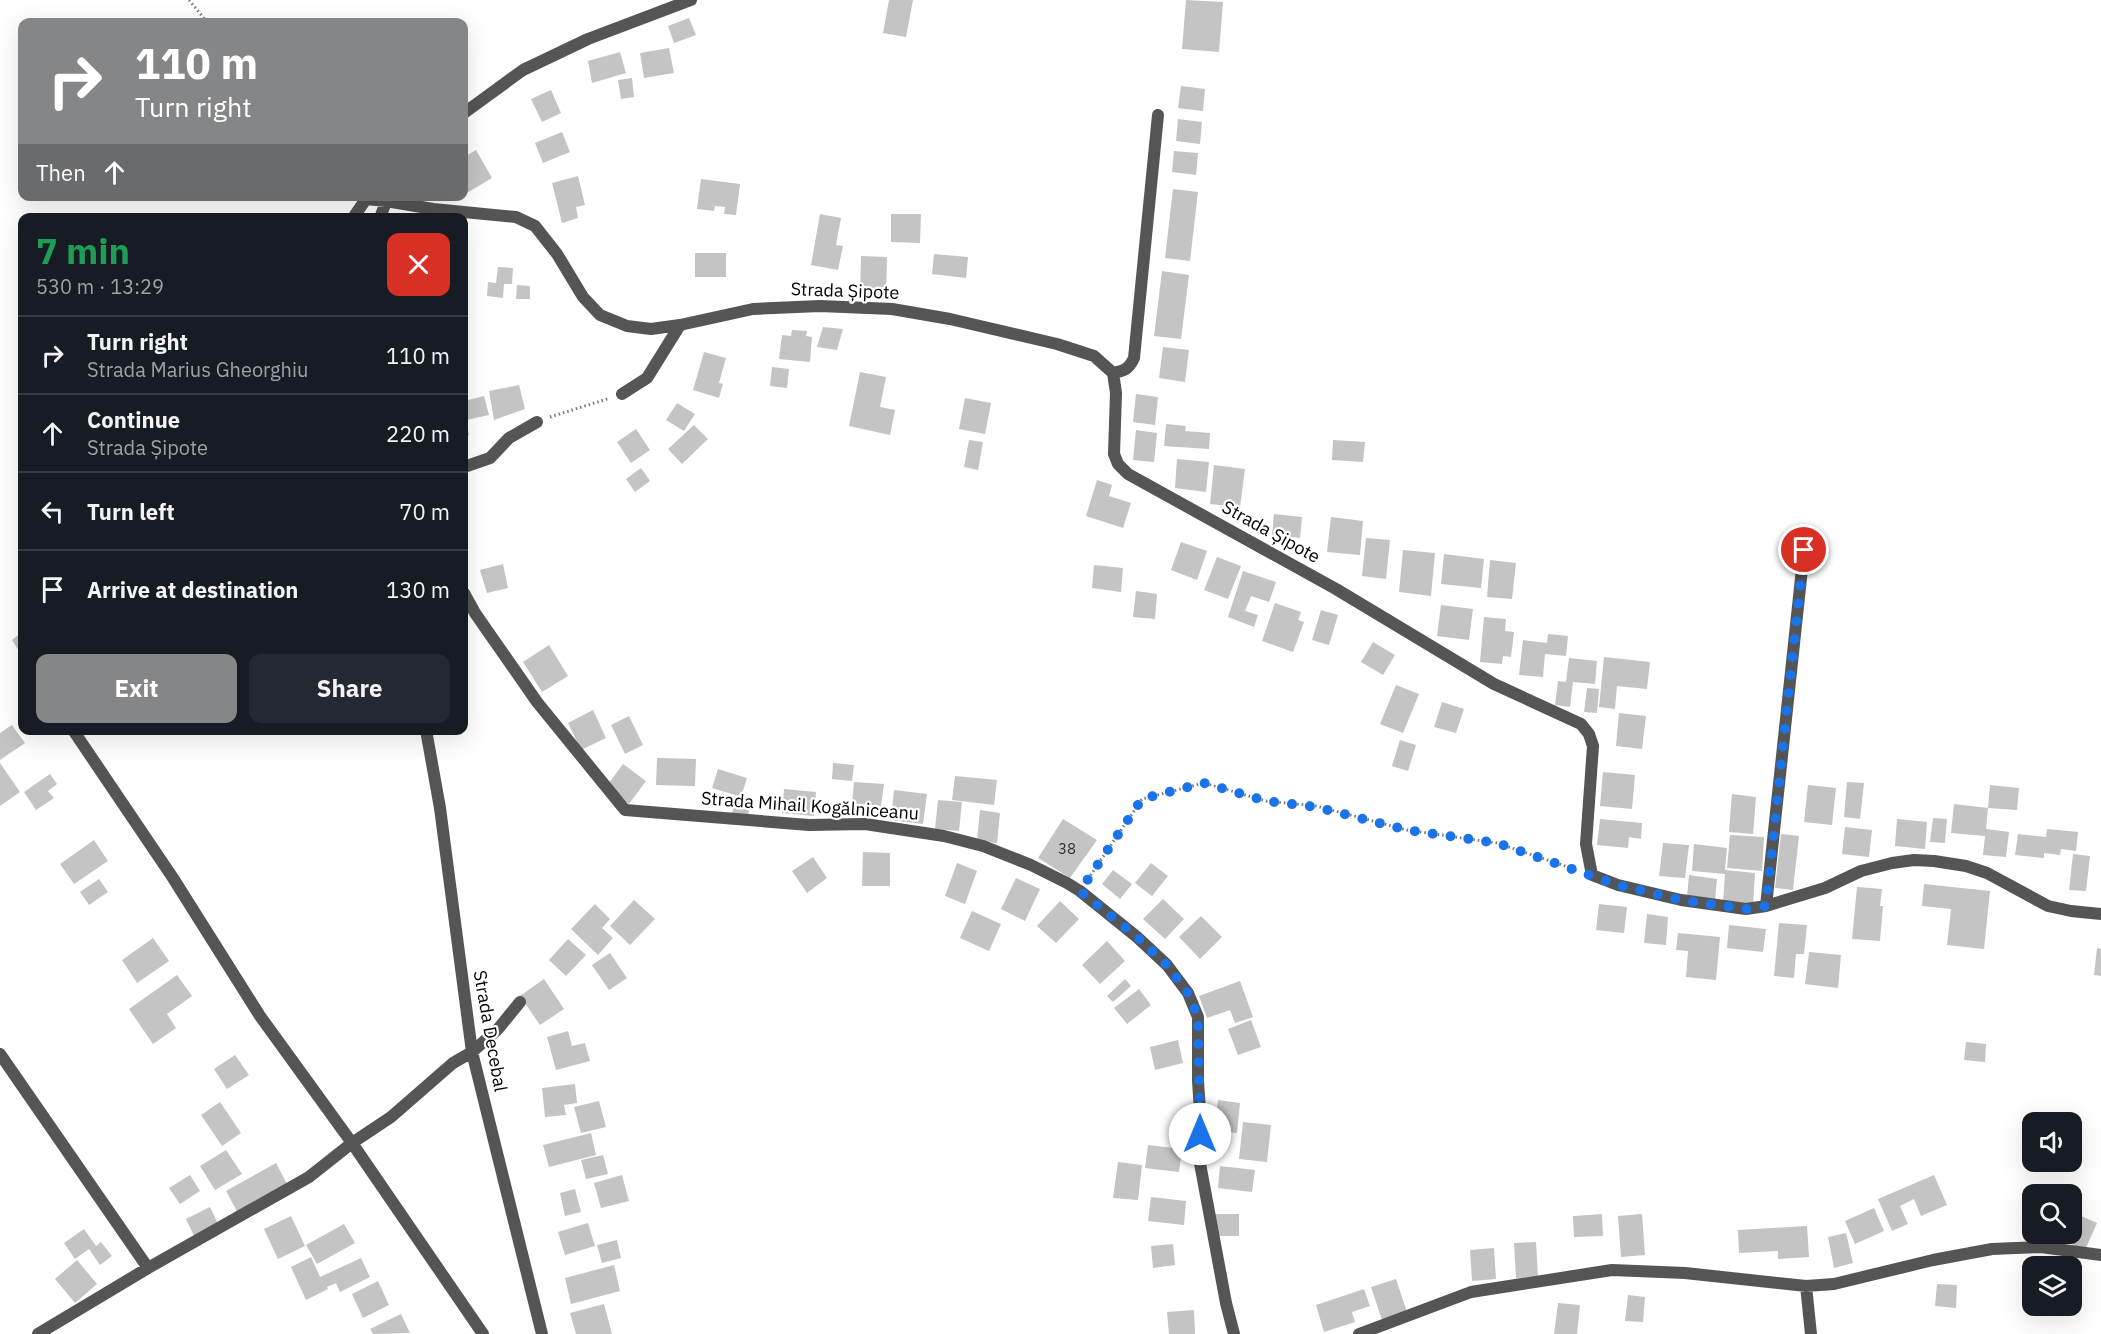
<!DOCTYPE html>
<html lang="en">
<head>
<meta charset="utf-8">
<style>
  :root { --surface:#171b24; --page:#242831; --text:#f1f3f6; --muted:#9ea1a6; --line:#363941; --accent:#858687 }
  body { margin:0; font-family:"IBM Plex Sans",sans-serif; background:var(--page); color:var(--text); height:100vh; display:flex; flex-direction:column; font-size:22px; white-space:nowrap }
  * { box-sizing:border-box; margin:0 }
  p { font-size:20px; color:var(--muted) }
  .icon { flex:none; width:33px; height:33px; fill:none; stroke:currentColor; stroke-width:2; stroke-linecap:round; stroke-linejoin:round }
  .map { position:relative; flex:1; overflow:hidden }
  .details { position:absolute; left:18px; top:213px; width:450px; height:522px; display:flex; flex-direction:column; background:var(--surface); border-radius:12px; box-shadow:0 6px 24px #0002 }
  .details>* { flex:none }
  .guide { position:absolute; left:18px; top:18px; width:450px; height:183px; border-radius:12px; box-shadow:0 6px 24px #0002; background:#858687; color:#fff; overflow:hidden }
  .buttons { position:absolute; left:2022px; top:1112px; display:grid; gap:12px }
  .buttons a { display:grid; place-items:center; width:60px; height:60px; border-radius:12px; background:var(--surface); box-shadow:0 6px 24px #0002; font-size:30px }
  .pin { position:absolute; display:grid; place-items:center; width:51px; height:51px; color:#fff; margin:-26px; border:3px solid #fff; border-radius:50%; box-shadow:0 2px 6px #0007 }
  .me { position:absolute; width:66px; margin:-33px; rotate:0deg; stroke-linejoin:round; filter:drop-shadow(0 0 4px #0008) }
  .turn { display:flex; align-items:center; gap:21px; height:126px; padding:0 18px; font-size:27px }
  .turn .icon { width:78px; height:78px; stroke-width:2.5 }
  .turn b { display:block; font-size:42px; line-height:51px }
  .then { display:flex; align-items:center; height:57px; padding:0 18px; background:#0003; gap:12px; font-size:22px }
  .round { display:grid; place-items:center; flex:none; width:63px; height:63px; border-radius:12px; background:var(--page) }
  .overview { display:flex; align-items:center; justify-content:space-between; height:102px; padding:0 18px }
  h1 { font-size:36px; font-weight:700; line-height:45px; color:#1e9e55 }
  .action { display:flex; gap:12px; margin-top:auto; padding:12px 18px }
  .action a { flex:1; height:69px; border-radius:12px; background:var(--accent); color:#fff; font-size:24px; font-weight:700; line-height:69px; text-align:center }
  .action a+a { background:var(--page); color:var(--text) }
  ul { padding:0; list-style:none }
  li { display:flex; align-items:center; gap:18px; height:78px; padding:0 18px; border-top:2px solid var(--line) }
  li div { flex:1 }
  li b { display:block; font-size:22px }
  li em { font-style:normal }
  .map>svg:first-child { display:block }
  .building { fill:#c4c4c4 }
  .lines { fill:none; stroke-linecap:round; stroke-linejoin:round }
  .path { stroke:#777; stroke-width:3; stroke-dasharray:1.5 3; stroke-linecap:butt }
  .minor { stroke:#555; stroke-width:12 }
  .route { stroke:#1a73e8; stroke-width:10; stroke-dasharray:0 18 }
  .labels { text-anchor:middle; stroke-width:4.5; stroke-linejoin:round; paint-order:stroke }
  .number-label { font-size:15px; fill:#313131 }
  .street-label { font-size:18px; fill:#000; stroke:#fff }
</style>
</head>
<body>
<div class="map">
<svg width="2101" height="1334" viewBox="0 0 2101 1334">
  <rect width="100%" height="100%" fill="#fff"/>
  <!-- building -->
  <path class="building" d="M889,0H913L906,37L883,33Z
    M1186,0L1223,2L1219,52L1182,49Z
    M689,18L696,35L674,43L668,26Z
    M669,48L674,73L644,78L640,53Z
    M620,52L626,73L592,83L588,61Z
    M632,78L634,97L621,99L618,80Z
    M1181,86L1205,89L1203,111L1178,108Z
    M551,90L561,113L542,122L531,99Z
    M1178,119L1202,122L1200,144L1176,141Z
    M562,132L570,152L543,163L535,143Z
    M476,150L492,178L465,194L464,191V157Z
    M1174,151L1198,153L1196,175L1172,172Z
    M578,176L585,205L576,207L578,218L562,223L552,183Z
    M701,179L740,184L736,215L724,214L725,207L715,206L714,211L697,209Z
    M1173,189L1198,192L1190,261L1165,258Z
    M820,214L841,218L836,245L843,246L838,270L811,265Z
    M891,214H921L920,243L891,242Z
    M695,253H726V277H695Z
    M934,254L968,257L966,278L932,274Z
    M861,256L887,257L886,297L860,296Z
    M498,267L513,268L512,284H504L503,298L487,296L488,282L496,283Z
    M1162,271L1189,275L1181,339L1154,336Z
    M517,285L530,286V299H516Z
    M823,327L843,329L837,350L817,347Z
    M792,330L807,331L806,336L812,337L810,362L779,359L782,335L791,336Z
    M1163,347L1189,350L1185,382L1159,378Z
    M704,352L726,358L719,383L723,384L719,398L693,390Z
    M772,367L789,369L787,388L770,386Z
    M860,372L886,377L880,407L895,410L890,435L849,426Z
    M519,385L525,409L494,420L489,391Z
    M1136,394L1158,397L1155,425L1133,422Z
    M484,396L489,415L466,420L469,435L464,436V401Z
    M965,398L991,403L985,434L959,429Z
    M677,403L695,414L684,431L666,420Z
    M1166,424L1186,426L1185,431L1210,433L1209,449L1164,446Z
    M694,425L708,439L682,464L668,449Z
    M636,429L650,450L631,463L617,442Z
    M1136,430L1157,433L1154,462L1133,460Z
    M969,440L983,442L978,470L964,467Z
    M1333,440L1365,442L1363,462L1332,460Z
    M1177,459L1209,462L1206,492L1175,488Z
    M1214,465L1245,469L1240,507L1210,504Z
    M641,468L650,481L635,492L626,479Z
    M1097,480L1112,485L1109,496L1131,503L1123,528L1086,516Z
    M1274,514L1302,517L1300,538L1272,535Z
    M1331,517L1363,521L1360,555L1327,552Z
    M1366,538L1390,540L1386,579L1362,576Z
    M1181,542L1207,551L1197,580L1171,570Z
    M1403,550L1435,553L1431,596L1399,592Z
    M1444,554L1484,559L1481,588L1441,584Z
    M1217,557L1241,566L1228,599L1204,590Z
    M1490,560L1516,563L1512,599L1487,597Z
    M503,564L508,588L487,593L480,570Z
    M1094,565L1123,568L1121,592L1092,588Z
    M1243,571L1276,582L1269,602L1251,596L1245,611L1258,615L1254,627L1228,617Z
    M1136,591L1157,594L1155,619L1133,617Z
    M1275,603L1301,612L1298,620L1304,622L1293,652L1262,641Z
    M1441,605L1473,609L1469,640L1437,636Z
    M1321,610L1338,615L1329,645L1312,640Z
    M1484,617L1506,619L1505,631L1514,632L1511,657L1503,656L1502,664L1480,662Z
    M22,632V656L12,640Z
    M1548,634L1568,636L1566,656L1545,654L1543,677L1519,675L1523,640L1547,643Z
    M1373,642L1395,655L1383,675L1361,662Z
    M549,645L568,676L542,692L523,662Z
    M1604,657L1650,662L1647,689L1617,686L1615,709L1599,707Z
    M1569,658L1597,661L1595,684L1573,682L1570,707L1555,705L1558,681L1566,682Z
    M1396,685L1419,694L1403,733L1380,724Z
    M1587,688L1599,689L1597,713L1584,712Z
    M1442,702L1464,709L1456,733L1434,727Z
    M593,710L606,738L581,750L568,723Z
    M1619,713L1646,716L1642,749L1616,746Z
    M629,716L643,745L625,754L611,725Z
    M12,725L25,743L0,760V733Z
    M1400,740L1416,745L1408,771L1392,766Z
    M657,758L696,759L695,786L656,785Z
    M0,763L20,792L0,806Z
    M833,763L854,765L852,781L832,779Z
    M623,764L646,781L629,804L606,787Z
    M718,769L747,778L741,797L712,788Z
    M1603,772L1635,775L1632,809L1600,806Z
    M50,774L57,784L48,791L54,798L36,810L24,792Z
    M955,776L997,780L994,805L952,800Z
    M854,782L884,784L881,806L852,803Z
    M1847,782L1864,783L1860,819L1844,817Z
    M1808,785L1836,788L1832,825L1804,822Z
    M1990,785L2019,788L2017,810L1988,808Z
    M784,789L816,792L814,816L782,813Z
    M894,790L927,794L923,824L891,820Z
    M1732,794L1756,797L1753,834L1729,832Z
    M736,800L751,804L747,818L732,813Z
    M938,800L962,802L959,831L935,829Z
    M1954,804L1988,808L1986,829L2009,832L2006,857L1983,855L1985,836L1951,833Z
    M980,810L1000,813L997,843L977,841Z
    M1933,818L1947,819L1945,843L1930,842Z
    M1063,819L1097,840L1070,878L1038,858Z
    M1600,819L1642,823L1641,839L1629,837L1628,848L1597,845Z
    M1897,819L1927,822L1925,849L1895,846Z
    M1845,827L1872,830L1869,857L1842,854Z
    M2047,829L2078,832L2076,851L2061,849L2060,855L2044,853V858L2015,855L2018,834L2046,837Z
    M1781,834L1799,836L1793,890L1775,888Z
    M1730,835L1764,837L1762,871L1727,868Z
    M94,840L108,861L74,884L60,864Z
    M1663,843L1689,845L1685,878L1659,876Z
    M1694,844L1727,848L1725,870L1755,873L1753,905L1723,903L1725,874L1692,871Z
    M863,852L890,853V886H862Z
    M2073,854L2090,856L2086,891L2069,890Z
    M813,857L827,878L807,893L792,871Z
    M957,863L977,871L965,904L945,896Z
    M1151,863L1168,876L1152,896L1135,883Z
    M1113,870L1132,884L1120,899L1102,884Z
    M1689,875L1717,879L1715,900L1687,897Z
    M1016,878L1040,889L1025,921L1001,909Z
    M99,879L108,892L89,905L80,892Z
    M1924,884L1990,891L1984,949L1947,945L1951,909L1922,906Z
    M1857,887L1882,889L1880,906H1883L1880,941L1852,939Z
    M1163,899L1184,919L1165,939L1143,919Z
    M634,900L655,919L630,945L610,926Z
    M1060,901L1079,919L1056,943L1037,926Z
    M595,904L610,919L602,928L613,938L598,955L571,929Z
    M1599,904L1627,907L1624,933L1596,930Z
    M972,911L1001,924L989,951L960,938Z
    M1647,914L1668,917L1666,945L1644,943Z
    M1201,916L1222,937L1200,959L1179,937Z
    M1779,923L1807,925L1804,954H1796L1794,978L1774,976Z
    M1729,925L1766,929L1763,952L1727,948Z
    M1678,933L1720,937L1716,980L1686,977L1688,951L1676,950Z
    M153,938L169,961L137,983L122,960Z
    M568,939L586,955L566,976L549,960Z
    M1107,941L1125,961L1100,984L1082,965Z
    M2097,948L2101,949V976L2094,975Z
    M1809,952L1841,955L1838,988L1805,984Z
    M610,953L627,978L609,990L592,965Z
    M177,975L192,996L167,1014L176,1028L153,1044L129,1009Z
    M544,979L564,1009L540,1025L520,996Z
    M1125,979L1131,986L1113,1002L1107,996Z
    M1240,981L1253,1017L1235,1023L1230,1010L1207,1018L1199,996Z
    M1139,989L1151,1005L1127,1024L1114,1008Z
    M1251,1020L1261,1047L1238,1055L1228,1029Z
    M568,1031L572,1046L585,1043L590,1061L556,1070L547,1037Z
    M1178,1040L1183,1063L1155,1070L1150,1047Z
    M1966,1042L1986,1044L1985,1062L1964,1060Z
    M235,1055L249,1075L227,1089L214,1069Z
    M575,1084L577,1103L564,1105L566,1115L545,1117L542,1088Z
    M1218,1100L1240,1103L1237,1133L1214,1131Z
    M599,1101L606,1127L581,1133L574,1107Z
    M220,1102L241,1133L222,1146L201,1115Z
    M1243,1122L1271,1125L1267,1162L1239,1159Z
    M591,1133L596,1155L549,1167L543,1145Z
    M1148,1145L1182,1149L1179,1172L1145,1168Z
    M226,1150L242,1174L215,1190L200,1166Z
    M603,1155L608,1174L586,1179L581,1160Z
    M1118,1162L1142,1165L1138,1200L1113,1198Z
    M276,1163L289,1188L239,1215L226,1191Z
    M1220,1166L1255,1170L1252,1192L1218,1188Z
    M190,1175L200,1191L180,1204L169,1188Z
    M622,1175L629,1201L601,1208L594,1183Z
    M1934,1175L1947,1205L1921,1216L1914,1199L1900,1206L1908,1224L1892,1231L1878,1199Z
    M575,1189L581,1212L565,1216L560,1193Z
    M1151,1197L1186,1201L1184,1225L1148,1221Z
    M210,1207L219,1226L195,1238L186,1219Z
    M1874,1208L1884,1231L1855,1244L1845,1221Z
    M2072,1212L2097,1223L2085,1250L2057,1238L2060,1233H2072Z
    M1214,1214H1239V1236H1214Z
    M1602,1214L1603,1236L1574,1237L1573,1216Z
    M1642,1214L1645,1255L1621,1257L1618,1216Z
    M291,1216L305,1246L278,1259L264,1229Z
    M588,1223L595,1246L565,1255L558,1232Z
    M344,1224L355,1243L317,1264L306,1245Z
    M1807,1226L1809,1257L1778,1259V1251L1739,1253L1738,1230Z
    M84,1229L96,1246L101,1242L112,1256L100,1265L89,1249L75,1259L64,1243Z
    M1846,1233L1853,1263L1834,1268L1828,1237Z
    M617,1240L621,1258L602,1263L597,1245Z
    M1536,1242L1538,1277L1516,1278L1514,1243Z
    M1173,1244L1175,1265L1153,1268L1151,1246Z
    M1494,1248L1496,1279L1472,1281L1470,1250Z
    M311,1257L320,1277L361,1258L370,1277L340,1292L336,1283L327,1287L328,1289L306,1300L291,1267Z
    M77,1260L97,1284L75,1303L55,1279Z
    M614,1265L620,1291L571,1304L565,1278Z
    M1396,1279L1407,1312L1382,1320L1371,1287Z
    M378,1281L389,1305L363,1318L352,1294Z
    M1937,1284L1957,1285L1956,1308L1935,1306Z
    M1364,1289L1370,1306L1352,1312L1355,1322L1324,1332L1316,1305Z
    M1628,1295L1645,1297L1643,1322L1625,1321Z
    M1558,1303L1580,1305L1577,1334H1554Z
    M604,1304L612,1334H576L570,1313Z
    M1194,1310L1195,1334H1169L1167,1312Z
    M401,1314L410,1333L373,1334L370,1329Z"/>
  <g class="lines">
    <!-- path -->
    <path class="path" d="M189,0L207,22
      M550,417L610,398
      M1088,879L1142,799L1204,783L1266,801L1316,806L1407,830L1497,843L1577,870"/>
    <!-- minor -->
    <path class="minor" d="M464,113L523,70L588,39L691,0
      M353,218L366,199L386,201L433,209L516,217L535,226L557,254L583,297L600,315L627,326L651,329L680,325L753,309L820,306L892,309L950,319L1057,344L1094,356L1113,373L1116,393L1114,454L1118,464L1128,474L1336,589L1494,684L1581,724L1589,734L1593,746L1586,844L1592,875L1618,885L1681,900L1746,909L1766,906L1825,888L1861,871L1892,863L1914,860L1934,861L1966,866L1987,873L2048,906L2071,911L2101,914
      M380,218L388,196
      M1113,373C1124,371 1129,369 1134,358L1158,115
      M622,394L647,378L680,325
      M464,467L490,458L509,438L537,422
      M464,593L475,613L537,702L625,810L809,825L865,824L944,836L983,846L1031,865L1067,883L1080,891L1137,937L1167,965L1188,993L1198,1017V1081L1200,1111L1199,1158L1226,1303L1234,1334
      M73,730L173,878L260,1016L352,1143L483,1334
      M426,730L440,808L472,1052L542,1334
      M1766,906L1804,550
      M0,1054L148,1268
      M1806,1286L1811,1334
      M38,1334L148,1268L309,1177L352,1143L391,1117L453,1063L472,1052L498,1029L520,1002
      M1359,1334L1471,1292L1612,1270L1685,1273L1806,1286L1834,1284L1933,1260L1992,1249L2041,1247L2101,1255"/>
  </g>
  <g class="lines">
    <!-- route -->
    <path class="route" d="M1200,1134L1198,1017L1188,993L1167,965L1137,937L1080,891L1142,799L1204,783L1266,801L1316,807L1407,830L1497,843L1618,885L1681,900L1746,909L1766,906L1804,550"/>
  </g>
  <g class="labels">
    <!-- number labels -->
    <g class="number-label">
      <text x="1067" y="854">38</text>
    </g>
    <!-- street labels -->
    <g class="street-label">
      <text transform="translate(845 291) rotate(2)" y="6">Strada Șipote</text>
      <text transform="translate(1271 532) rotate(29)" y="6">Strada Șipote</text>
      <text transform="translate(810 806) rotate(4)" y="6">Strada Mihail Kogălniceanu</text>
      <text transform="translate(490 1031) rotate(80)" y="6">Strada Decebal</text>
    </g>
  </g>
</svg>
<div class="buttons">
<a><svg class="icon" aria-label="sound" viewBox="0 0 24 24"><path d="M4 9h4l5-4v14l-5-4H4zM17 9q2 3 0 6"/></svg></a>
<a><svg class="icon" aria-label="search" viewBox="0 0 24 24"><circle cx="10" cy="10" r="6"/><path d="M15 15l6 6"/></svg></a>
<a><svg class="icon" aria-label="layers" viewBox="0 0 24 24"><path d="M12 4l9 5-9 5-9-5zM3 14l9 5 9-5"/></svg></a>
</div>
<div class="pin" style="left:1804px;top:550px;background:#d93025"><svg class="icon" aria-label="arrive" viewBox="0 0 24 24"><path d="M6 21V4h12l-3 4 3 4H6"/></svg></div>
<svg class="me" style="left:1200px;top:1134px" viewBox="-20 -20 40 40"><circle r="19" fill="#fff"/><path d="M0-13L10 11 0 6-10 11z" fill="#1a73e8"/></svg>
<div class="guide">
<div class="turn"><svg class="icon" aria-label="right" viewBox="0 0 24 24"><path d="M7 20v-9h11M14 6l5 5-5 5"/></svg><div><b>110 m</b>Turn right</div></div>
<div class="then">Then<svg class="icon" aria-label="ahead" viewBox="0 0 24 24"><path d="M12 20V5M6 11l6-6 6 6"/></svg></div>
</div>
<section class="details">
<div class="overview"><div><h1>7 min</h1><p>530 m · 13:29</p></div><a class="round" style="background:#d93025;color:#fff"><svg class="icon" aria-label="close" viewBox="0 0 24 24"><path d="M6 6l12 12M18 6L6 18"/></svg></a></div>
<ul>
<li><svg class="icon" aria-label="right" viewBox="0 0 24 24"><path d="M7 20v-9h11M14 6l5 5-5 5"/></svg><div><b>Turn right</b><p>Strada Marius Gheorghiu</p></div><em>110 m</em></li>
<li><svg class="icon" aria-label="ahead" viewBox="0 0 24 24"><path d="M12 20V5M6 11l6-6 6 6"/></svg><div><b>Continue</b><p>Strada Șipote</p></div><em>220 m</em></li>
<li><svg class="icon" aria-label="left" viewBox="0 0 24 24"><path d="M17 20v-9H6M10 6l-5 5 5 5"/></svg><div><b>Turn left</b></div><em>70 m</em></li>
<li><svg class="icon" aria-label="arrive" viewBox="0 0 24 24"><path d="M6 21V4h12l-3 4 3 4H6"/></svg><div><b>Arrive at destination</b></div><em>130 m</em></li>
</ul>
<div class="action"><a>Exit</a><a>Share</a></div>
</section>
</div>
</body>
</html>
